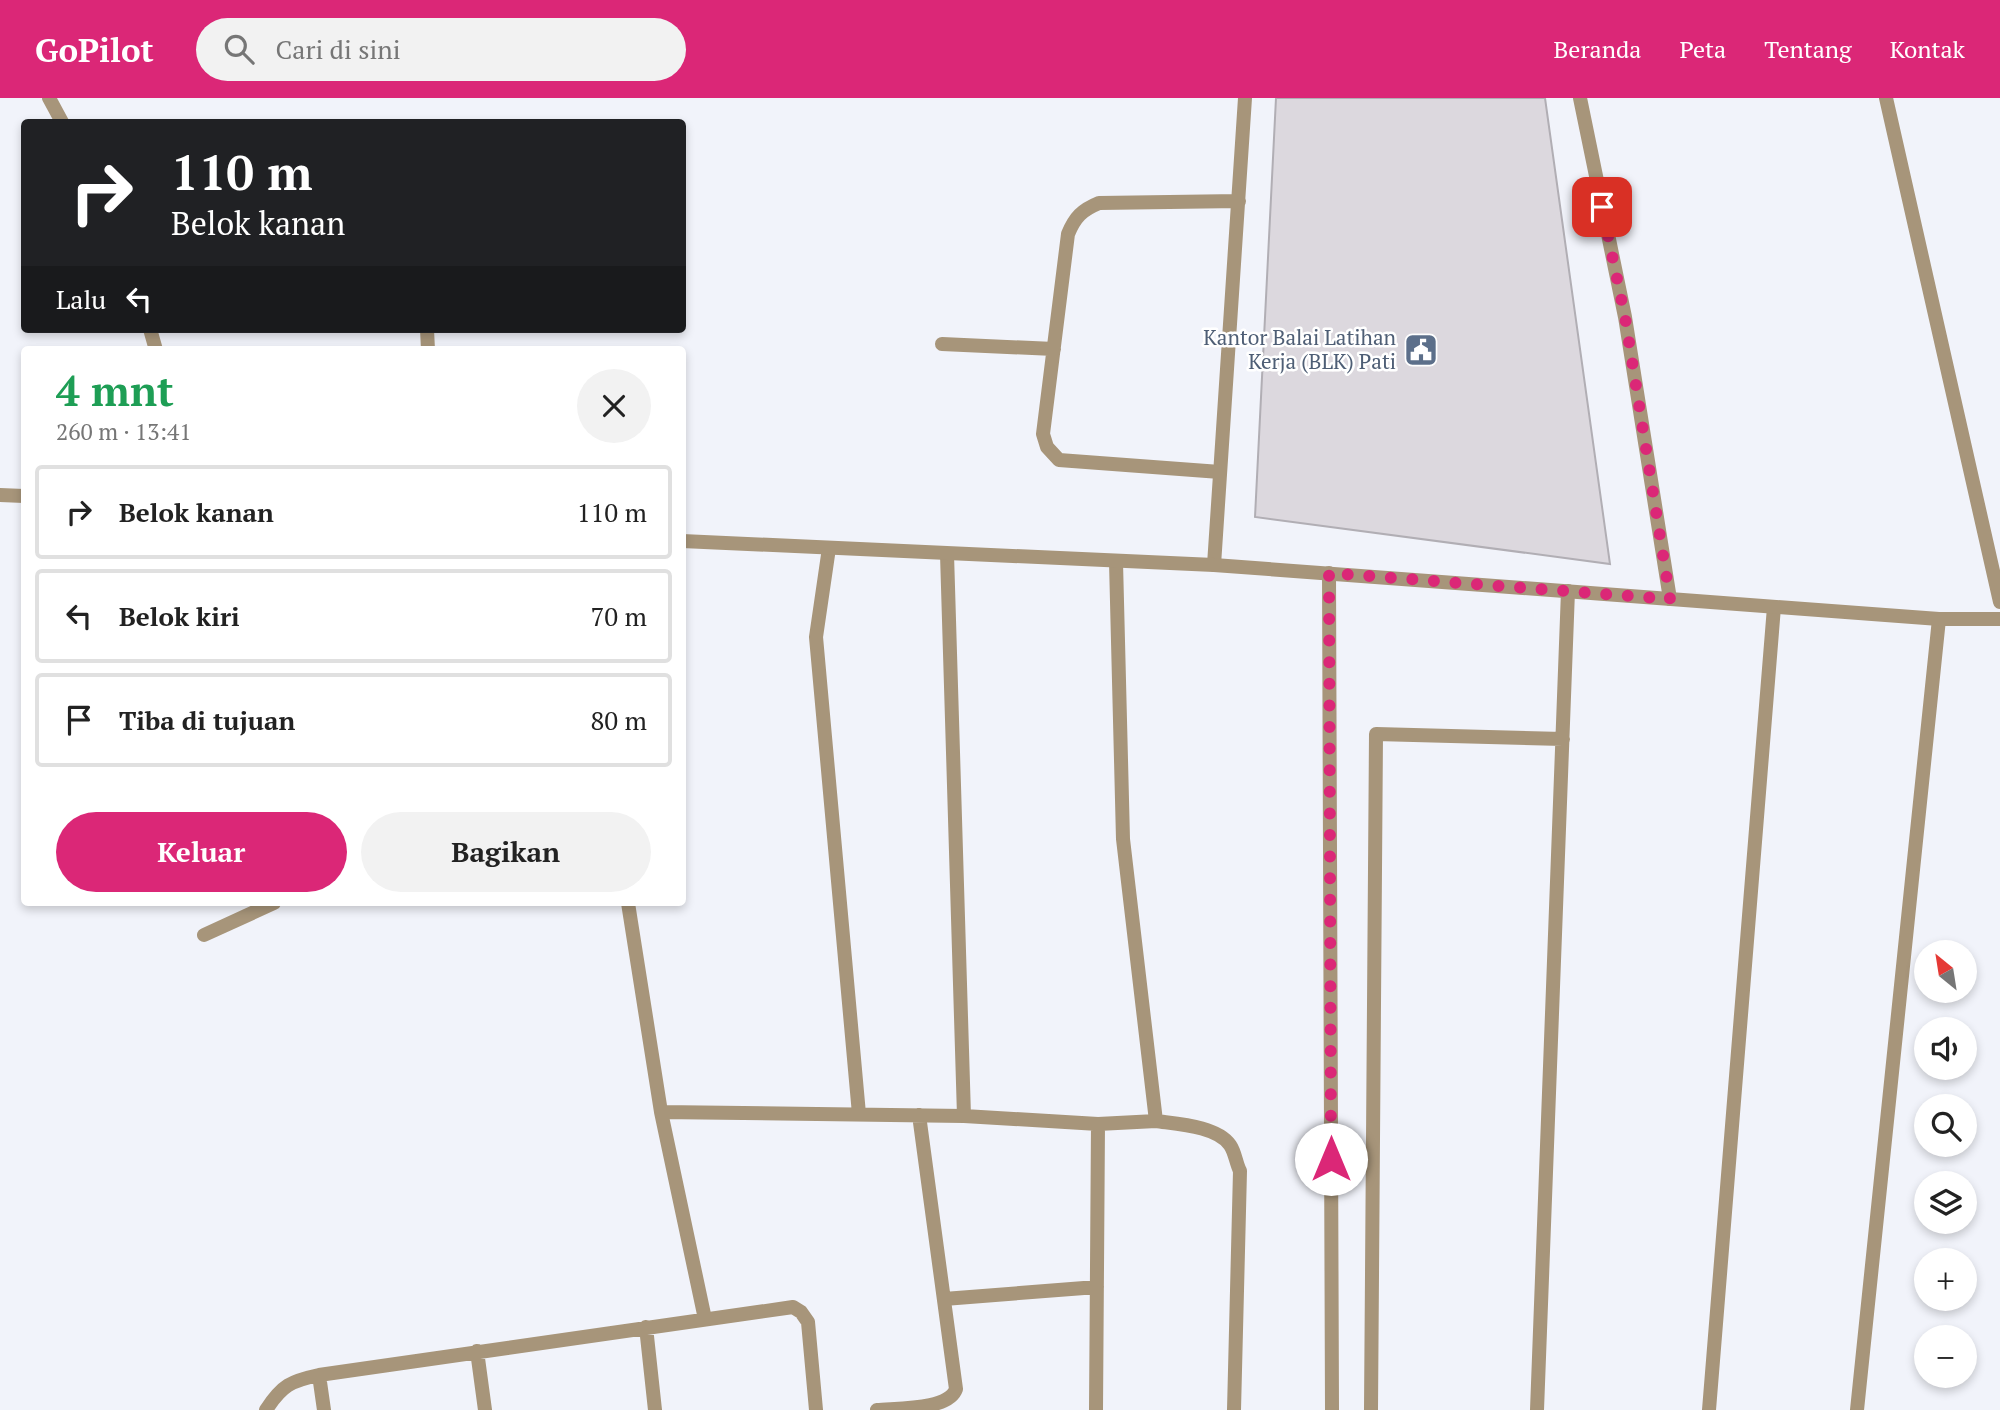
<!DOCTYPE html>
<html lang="id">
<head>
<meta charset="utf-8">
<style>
  :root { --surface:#fff; --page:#f2f2f2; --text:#222; --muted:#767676; --line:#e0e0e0; --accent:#db2777 }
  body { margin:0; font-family:"PT Serif",serif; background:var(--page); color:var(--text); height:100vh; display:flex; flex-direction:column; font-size:26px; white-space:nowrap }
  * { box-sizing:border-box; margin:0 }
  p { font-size:23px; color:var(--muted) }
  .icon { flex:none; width:38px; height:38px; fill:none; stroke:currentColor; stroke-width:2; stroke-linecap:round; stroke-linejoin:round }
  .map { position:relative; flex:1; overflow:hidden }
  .sheet { position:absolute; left:21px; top:248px; width:665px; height:560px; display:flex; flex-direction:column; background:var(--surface); border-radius:7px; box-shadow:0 4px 10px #0003 }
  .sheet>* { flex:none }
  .banner { position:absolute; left:21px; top:21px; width:665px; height:214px; border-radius:7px; box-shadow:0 4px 10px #0003; background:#202124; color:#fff; overflow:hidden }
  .needle { width:46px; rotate:330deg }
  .tools { position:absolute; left:1914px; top:842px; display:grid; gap:14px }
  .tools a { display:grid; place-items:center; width:63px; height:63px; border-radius:50%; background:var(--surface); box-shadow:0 4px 10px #0003; font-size:35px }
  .pin { position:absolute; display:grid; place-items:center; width:60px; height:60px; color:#fff; margin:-30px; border-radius:14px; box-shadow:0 4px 10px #0006 }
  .me { position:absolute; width:77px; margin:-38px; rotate:0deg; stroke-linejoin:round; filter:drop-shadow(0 0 5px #0008) }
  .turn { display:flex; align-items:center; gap:24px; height:147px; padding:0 35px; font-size:32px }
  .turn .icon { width:91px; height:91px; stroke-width:2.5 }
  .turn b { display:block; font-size:49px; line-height:60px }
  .then { display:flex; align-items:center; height:66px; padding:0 35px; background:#0003; gap:14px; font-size:26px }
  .round { display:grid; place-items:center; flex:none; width:74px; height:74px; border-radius:37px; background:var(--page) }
  .head { display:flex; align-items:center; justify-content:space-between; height:119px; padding:0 35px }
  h1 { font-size:42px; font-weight:700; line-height:52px; color:#1e9e55 }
  .cta { display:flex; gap:14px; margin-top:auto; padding:14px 35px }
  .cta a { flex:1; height:80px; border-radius:42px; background:var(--accent); color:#fff; font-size:28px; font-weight:700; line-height:80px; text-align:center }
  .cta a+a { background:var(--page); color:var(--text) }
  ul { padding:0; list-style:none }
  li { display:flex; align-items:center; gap:21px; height:94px; margin:0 14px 10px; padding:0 21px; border:4px solid var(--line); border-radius:7px }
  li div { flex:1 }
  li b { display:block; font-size:26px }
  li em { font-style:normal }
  header { display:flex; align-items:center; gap:42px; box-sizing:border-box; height:98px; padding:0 35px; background:var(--accent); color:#fff }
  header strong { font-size:33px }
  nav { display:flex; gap:38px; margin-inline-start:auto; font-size:24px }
  .search { width:490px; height:63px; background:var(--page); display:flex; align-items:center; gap:18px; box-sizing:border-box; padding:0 24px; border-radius:38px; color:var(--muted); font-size:26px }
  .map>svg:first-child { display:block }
  .building { fill:#dcd8de; stroke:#b1aeb4; stroke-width:2 }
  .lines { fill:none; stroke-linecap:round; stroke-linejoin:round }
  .service { stroke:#a7957a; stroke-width:14 }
  .minor { stroke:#a7957a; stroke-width:14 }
  .tertiary { stroke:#a7957a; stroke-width:14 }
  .route { stroke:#db2777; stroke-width:12; stroke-dasharray:0 21.6 }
  .labels { text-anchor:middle; stroke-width:5; stroke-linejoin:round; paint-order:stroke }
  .service-label { font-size:21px; fill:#4e5e75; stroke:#fff; text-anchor:end }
</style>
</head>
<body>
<header>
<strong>GoPilot</strong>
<div class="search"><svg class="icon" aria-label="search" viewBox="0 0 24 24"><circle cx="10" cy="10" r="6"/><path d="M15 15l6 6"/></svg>Cari di sini</div>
<nav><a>Beranda</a><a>Peta</a><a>Tentang</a><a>Kontak</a></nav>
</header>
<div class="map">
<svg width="2000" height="1312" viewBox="0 0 2000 1312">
  <rect width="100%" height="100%" fill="#f1f3fa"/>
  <!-- building -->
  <path class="building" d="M1276,0H1545L1610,466L1255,419Z"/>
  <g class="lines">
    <!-- service -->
    <path class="service" d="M942,246L1054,251
      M1220,374L1059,362L1047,349L1043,336L1068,136C1075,119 1082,112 1099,105L1239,103
      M1214,467L1245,0
      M204,837L274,805"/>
    <!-- minor -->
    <path class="minor" d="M49,0L62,24
      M1580,0L1625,219L1670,501
      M1886,0L2000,504
      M150,231L156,252
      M427,231L428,252
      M829,450L816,539L859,1016
      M947,456L964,1018
      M1329,475L1332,1312
      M628,805L661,1014L705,1221
      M661,1014L964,1018L1098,1026L1156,1023L1123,741L1116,464
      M1156,1023C1177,1026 1217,1028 1230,1047C1235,1054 1236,1065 1240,1073L1234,1312
      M944,1201L1097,1189
      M646,1229L655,1312
      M477,1253L485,1312
      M319,1277L324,1312
      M266,1312C282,1287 291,1283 319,1277L793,1209L801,1214L808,1224L816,1312
      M877,1312C897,1310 949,1312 956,1291L919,1017
      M1096,1312L1098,1026
      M1371,1312L1376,636L1563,641
      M1537,1312L1568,493
      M1709,1312L1774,509
      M1857,1312L1939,521"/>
    <!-- tertiary -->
    <path class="tertiary" d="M0,397L24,398
      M682,443L1214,467L1939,521H2000"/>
  </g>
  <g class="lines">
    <!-- route -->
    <path class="route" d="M1331,1061L1329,475L1670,501L1625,219L1602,109"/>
  </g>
  <!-- icons -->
  <defs>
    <symbol id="civic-square" viewBox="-11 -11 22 22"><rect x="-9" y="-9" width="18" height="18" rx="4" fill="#5c6f8a" stroke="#fff"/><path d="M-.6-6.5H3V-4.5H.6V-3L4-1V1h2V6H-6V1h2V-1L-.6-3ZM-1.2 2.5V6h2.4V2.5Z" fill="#fff"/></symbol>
  </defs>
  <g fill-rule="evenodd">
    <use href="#civic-square" x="1402" y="233" width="38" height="38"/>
  </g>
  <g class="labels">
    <!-- service labels -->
    <g class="service-label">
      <text x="1396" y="247">Kantor Balai Latihan<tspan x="1396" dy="24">Kerja (BLK) Pati</tspan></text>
    </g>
  </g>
</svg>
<div class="tools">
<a><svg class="needle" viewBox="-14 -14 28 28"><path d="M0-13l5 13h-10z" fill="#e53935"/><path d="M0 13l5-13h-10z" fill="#767676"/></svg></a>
<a><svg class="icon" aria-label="sound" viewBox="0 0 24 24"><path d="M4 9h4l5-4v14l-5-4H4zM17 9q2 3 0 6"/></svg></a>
<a><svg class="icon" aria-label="search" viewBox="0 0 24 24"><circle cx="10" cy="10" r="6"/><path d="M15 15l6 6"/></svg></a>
<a><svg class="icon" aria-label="layers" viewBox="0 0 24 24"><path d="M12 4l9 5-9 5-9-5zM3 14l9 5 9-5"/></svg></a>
<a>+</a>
<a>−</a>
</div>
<div class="pin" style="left:1602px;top:109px;background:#d93025"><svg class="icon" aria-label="arrive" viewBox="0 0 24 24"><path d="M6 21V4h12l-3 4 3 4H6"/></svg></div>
<svg class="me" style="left:1331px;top:1061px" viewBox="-20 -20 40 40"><circle r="19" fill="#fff"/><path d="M0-13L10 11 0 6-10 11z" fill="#db2777"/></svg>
<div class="banner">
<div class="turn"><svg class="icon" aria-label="right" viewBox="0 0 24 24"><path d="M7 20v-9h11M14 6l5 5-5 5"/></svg><div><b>110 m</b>Belok kanan</div></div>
<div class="then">Lalu<svg class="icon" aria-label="left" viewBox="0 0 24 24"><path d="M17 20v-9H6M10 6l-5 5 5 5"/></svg></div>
</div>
<section class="sheet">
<div class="head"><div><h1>4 mnt</h1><p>260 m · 13:41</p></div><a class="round"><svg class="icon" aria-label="close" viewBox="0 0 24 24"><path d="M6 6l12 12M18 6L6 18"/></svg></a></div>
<ul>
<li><svg class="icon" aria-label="right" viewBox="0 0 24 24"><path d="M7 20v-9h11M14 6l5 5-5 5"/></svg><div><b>Belok kanan</b></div><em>110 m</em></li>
<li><svg class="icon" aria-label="left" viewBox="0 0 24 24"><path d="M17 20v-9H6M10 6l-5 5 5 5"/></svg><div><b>Belok kiri</b></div><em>70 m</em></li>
<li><svg class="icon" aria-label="arrive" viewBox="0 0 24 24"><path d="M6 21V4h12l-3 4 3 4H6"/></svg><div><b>Tiba di tujuan</b></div><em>80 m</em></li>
</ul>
<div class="cta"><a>Keluar</a><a>Bagikan</a></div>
</section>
</div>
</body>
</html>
